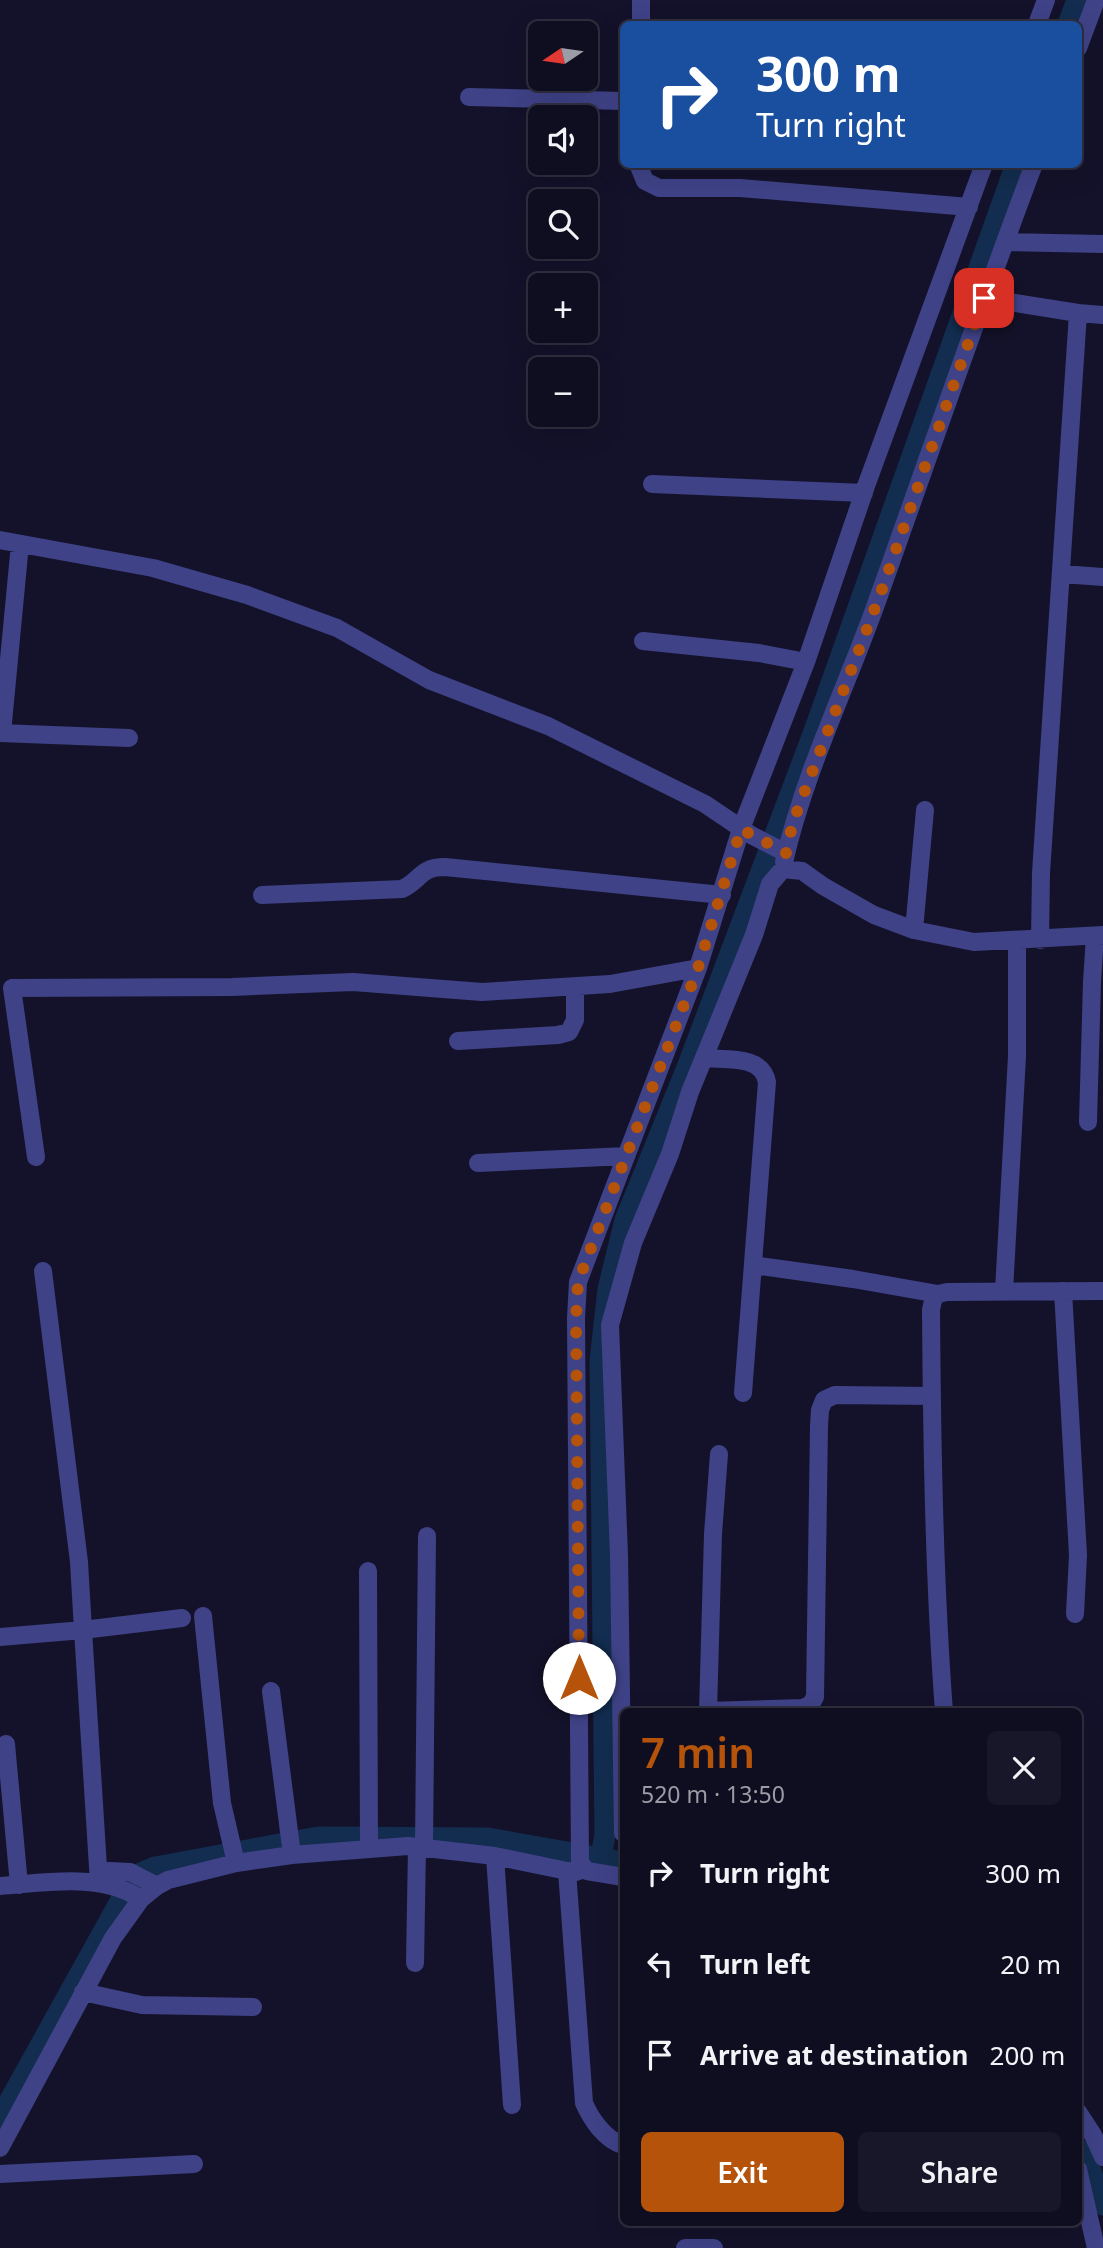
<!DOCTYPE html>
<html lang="en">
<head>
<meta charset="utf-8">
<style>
  :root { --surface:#0f0e20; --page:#181729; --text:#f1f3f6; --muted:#9b9ca5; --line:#2f2e3e; --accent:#b45309 }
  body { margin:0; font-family:"Noto Sans",sans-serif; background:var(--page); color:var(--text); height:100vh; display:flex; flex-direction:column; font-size:26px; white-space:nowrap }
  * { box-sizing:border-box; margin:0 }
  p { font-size:23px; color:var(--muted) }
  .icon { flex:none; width:38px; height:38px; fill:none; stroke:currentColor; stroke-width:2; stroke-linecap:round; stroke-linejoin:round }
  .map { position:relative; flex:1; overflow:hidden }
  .side { position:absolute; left:620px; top:1708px; width:462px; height:518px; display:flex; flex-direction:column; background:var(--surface); border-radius:10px; box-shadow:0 7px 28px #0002,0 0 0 2px var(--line) }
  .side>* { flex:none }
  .banner { position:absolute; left:620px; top:21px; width:462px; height:147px; border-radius:10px; box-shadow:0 7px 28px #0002,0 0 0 2px var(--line); background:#1a4fa0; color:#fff; overflow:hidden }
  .needle { width:46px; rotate:257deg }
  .controls { position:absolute; left:528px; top:21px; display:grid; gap:14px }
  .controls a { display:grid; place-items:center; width:70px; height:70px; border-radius:10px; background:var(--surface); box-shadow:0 7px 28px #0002,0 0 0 2px var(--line); font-size:35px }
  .pin { position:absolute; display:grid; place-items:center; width:60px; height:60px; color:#fff; margin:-30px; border-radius:14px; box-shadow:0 4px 10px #0006 }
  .me { position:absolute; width:77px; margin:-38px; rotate:0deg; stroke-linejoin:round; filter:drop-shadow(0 0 5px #0008) }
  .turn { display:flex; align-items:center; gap:24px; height:147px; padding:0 21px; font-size:32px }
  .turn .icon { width:91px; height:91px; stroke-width:2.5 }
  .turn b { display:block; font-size:49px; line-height:60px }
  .round { display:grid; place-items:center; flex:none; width:74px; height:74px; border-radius:10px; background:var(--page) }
  .overview { display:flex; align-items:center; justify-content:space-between; height:119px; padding:0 21px }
  h1 { font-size:42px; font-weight:600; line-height:52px; color:var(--accent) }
  .primary-button { display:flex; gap:14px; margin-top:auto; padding:14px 21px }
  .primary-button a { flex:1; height:80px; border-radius:10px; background:var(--accent); color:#fff; font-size:28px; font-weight:600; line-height:80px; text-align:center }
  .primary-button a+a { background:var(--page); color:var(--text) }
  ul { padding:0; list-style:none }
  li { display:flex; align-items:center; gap:21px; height:91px; padding:0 21px }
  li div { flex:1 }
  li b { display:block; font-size:26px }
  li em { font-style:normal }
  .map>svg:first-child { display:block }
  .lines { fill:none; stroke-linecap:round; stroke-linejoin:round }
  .canal { stroke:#122d4f; stroke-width:21 }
  .minor { stroke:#3f4287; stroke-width:18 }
  .route { stroke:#b45309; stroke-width:12; stroke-dasharray:0 21.6 }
</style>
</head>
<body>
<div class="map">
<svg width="1103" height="2248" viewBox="0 0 1103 2248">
  <rect width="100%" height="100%" fill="#14122a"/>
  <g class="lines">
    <!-- canal -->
    <path class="canal" d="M1068,24L1077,0
      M601,1857L605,1835L600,1361L608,1289L625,1220L686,1070L813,734L1016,164
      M0,2118L134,1876L155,1867L318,1837L488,1838L623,1862
      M1078,2148L1091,2171L1103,2205"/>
    <!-- minor -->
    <path class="minor" d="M641,24V0
      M1037,24L1046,0
      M1078,48L1096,0
      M469,97L623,101
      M638,164L645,181L659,188H740L969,207
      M1005,242L1103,244
      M984,298L1078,313L1103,315
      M652,484L864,493
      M0,540L153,568L247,595L337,628L429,680L548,726L705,804L751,835L786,853
      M1062,574L1103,577
      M643,641L759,653L806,662
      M0,733L129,738
      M2,733L20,544
      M784,862C805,770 849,682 880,593C931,450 980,307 1034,164
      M262,895L402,889C421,880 420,867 445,867L722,895
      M914,930L925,810
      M1040,940L1041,873L1078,313
      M458,1041L558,1035L569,1032L575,1020V987
      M705,1058C727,1060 762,1055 767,1082L743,1393
      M1088,1122L1092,982L1095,936
      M36,1157L12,988L232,987L353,982L482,992L610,984L698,968
      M478,1163L626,1156
      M753,1265L853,1279L938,1294
      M1004,1291L1017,1056V941
      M1063,1291L1078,1555L1075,1614
      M368,1571L369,1848
      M203,1616L222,1803L236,1863
      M0,1637L83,1630L79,1562L43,1271
      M271,1691L292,1855
      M708,1711L803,1708L811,1704L815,1697L819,1426L820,1410L824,1400L835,1395L932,1396
      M708,1712L713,1534L719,1454
      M944,1712C934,1578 932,1444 931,1310L933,1300L938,1294L947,1292L1103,1291
      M6,1744L19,1885
      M623,1833L619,1555L610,1325L633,1243L670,1154L690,1092L754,935L770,884L783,869L802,871L823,886L874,915L914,930L974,942L1103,935
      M424,1847L427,1536
      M495,1856L512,2105
      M567,1871L584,2103C591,2119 605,2140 623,2145
      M623,1877L587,1871L580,1863L576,1318L578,1282L698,968L741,829L806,662L866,486L984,164
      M99,1883L83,1630L182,1618
      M99,1883L109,1871L130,1872L157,1886
      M0,1886C45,1883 101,1872 141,1899
      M415,1963L417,1847
      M83,1992L142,2005L253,2007
      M1078,2112L1093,2135L1103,2157
      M0,2148L113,1938L141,1899L157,1886L168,1880L236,1863L292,1855L408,1846L495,1856L567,1871L576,1872L583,1869
      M1078,2169L1096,2248
      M0,2174L194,2164
      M685,2248H714"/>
  </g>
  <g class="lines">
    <!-- route -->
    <path class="route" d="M579,1678L576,1318L578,1282L698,968L741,829L786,853L793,822L880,595L984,298"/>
  </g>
</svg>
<div class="controls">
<a><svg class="needle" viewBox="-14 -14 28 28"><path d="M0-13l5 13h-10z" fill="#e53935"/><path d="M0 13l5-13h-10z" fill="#9b9ca5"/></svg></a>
<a><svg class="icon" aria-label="sound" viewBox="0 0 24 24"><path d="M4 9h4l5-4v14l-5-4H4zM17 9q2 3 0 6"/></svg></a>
<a><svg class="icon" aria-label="search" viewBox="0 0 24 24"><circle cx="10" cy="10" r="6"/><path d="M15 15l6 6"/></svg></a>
<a>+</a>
<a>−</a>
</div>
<div class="pin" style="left:984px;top:298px;background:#d93025"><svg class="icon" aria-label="arrive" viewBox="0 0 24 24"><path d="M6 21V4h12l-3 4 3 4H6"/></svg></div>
<svg class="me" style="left:579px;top:1678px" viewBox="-20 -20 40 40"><circle r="19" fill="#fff"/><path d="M0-13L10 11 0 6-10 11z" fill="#b45309"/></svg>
<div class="banner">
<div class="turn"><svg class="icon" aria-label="right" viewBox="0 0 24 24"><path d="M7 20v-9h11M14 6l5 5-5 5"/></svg><div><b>300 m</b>Turn right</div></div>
</div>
<section class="side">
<div class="overview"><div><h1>7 min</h1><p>520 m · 13:50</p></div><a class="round"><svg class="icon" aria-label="close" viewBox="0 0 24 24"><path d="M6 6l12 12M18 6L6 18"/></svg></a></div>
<ul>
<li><svg class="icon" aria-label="right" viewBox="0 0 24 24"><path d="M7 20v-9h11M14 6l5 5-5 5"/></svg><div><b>Turn right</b></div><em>300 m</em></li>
<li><svg class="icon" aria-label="left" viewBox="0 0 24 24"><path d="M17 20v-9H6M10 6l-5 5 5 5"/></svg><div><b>Turn left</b></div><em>20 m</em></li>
<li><svg class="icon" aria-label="arrive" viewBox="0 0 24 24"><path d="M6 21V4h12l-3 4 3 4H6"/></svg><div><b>Arrive at destination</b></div><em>200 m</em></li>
</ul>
<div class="primary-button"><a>Exit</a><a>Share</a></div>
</section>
</div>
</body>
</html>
